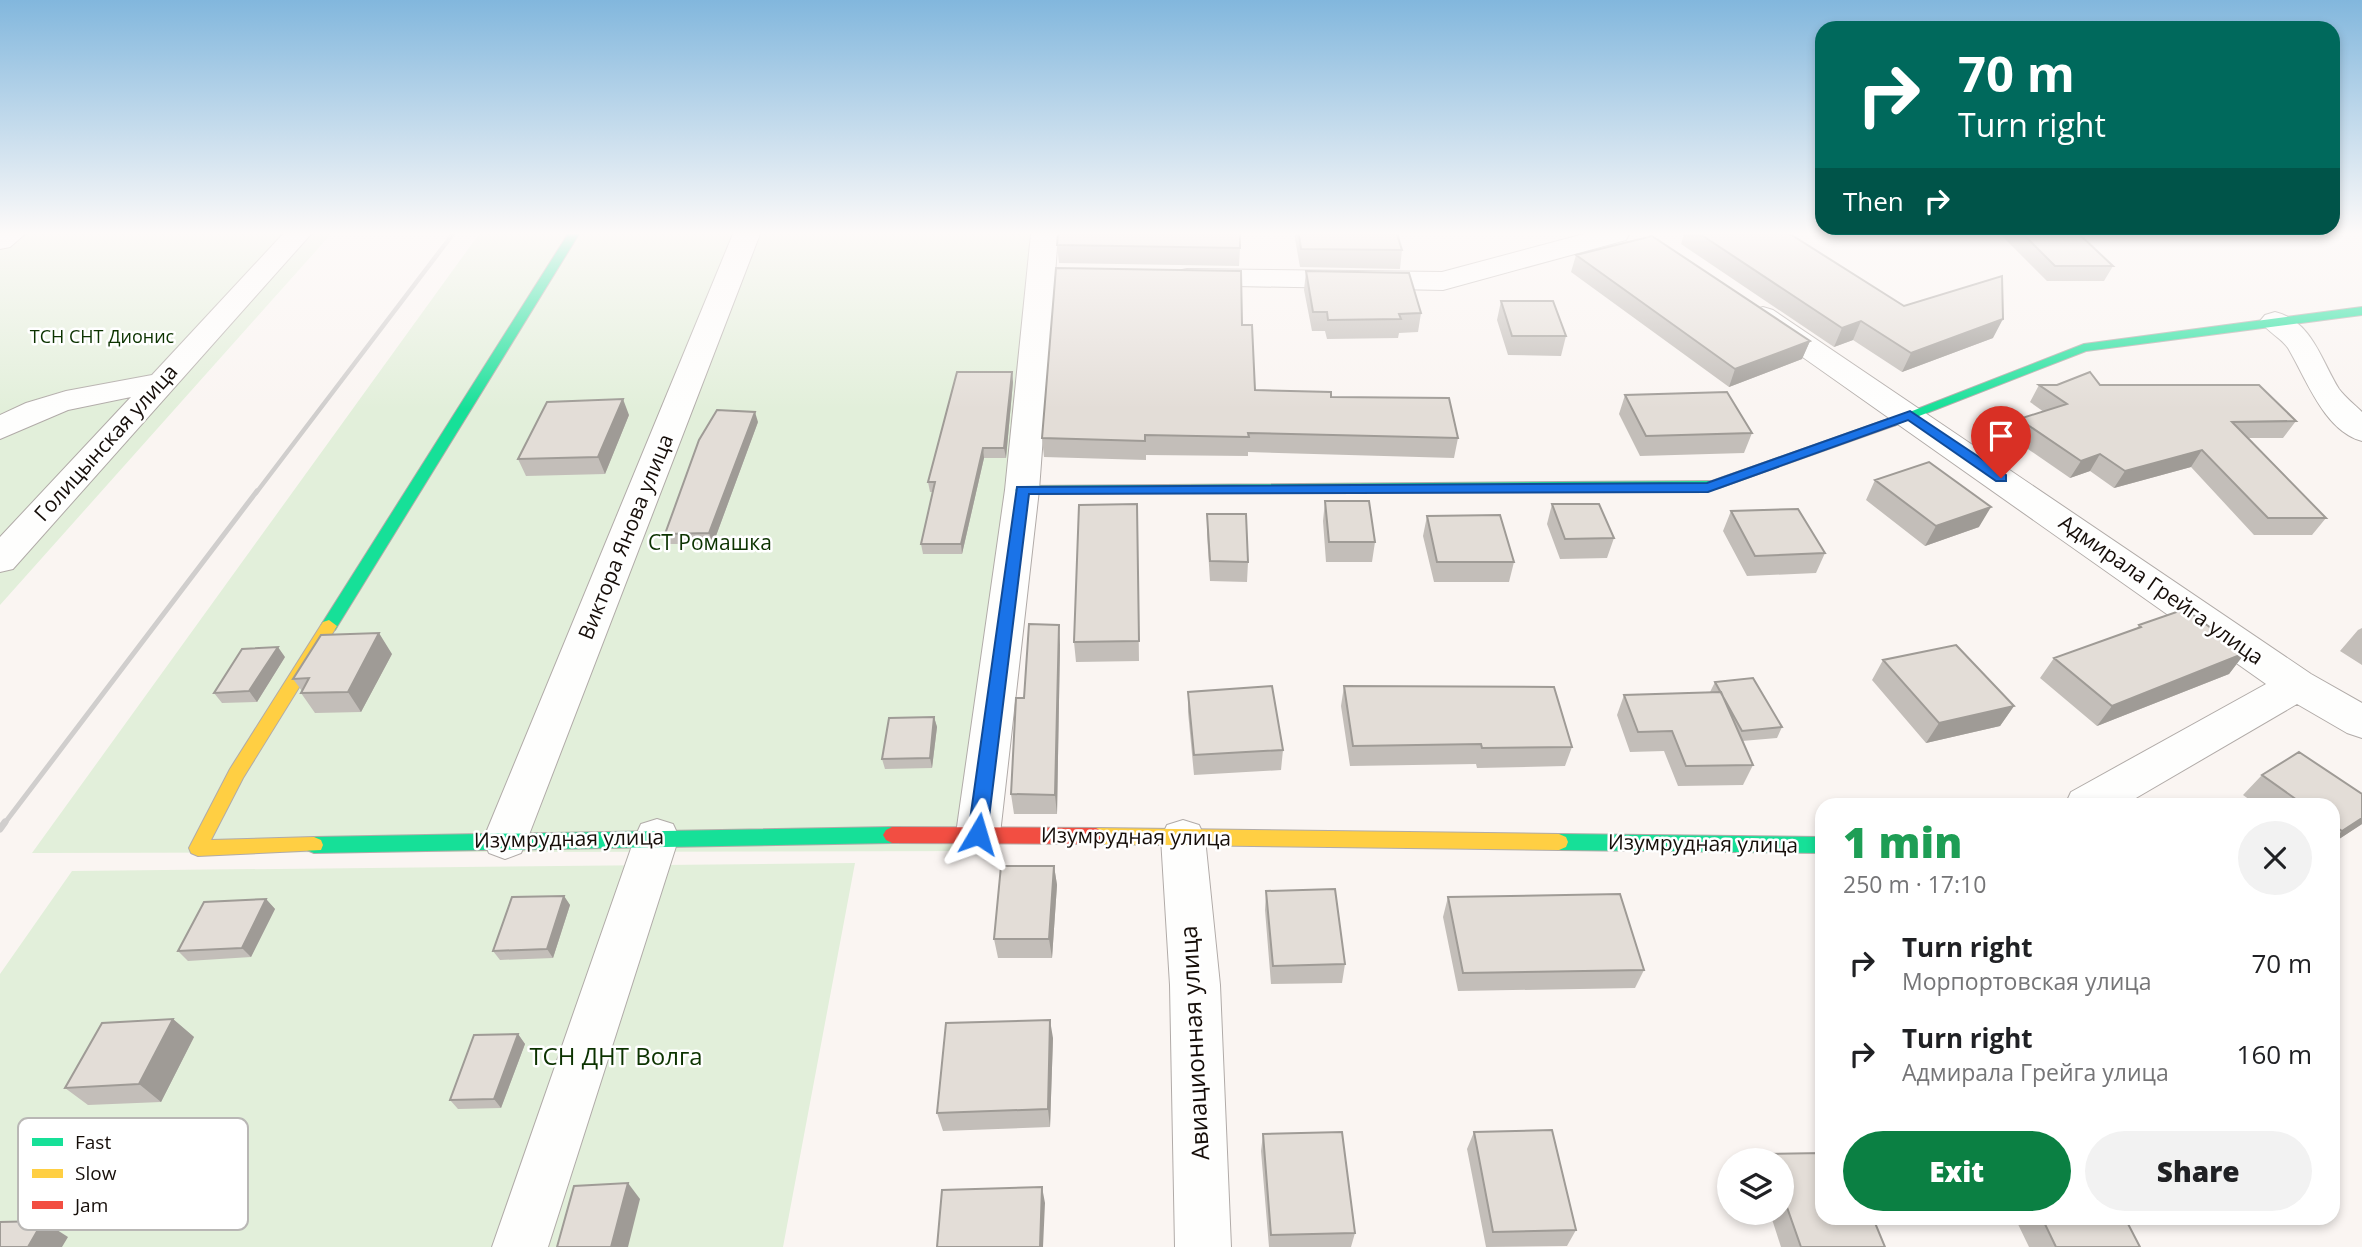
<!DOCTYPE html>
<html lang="en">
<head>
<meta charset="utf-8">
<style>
  :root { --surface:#fff; --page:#f2f2f2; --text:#202124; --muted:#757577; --accent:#0b8043 }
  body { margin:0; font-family:"Open Sans",sans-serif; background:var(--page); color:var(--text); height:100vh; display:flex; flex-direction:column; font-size:26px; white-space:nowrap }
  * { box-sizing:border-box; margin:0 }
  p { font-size:23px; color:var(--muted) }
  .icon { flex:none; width:38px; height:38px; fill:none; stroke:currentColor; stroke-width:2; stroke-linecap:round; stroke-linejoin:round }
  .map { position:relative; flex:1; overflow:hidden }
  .drawer { position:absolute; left:1815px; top:798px; width:525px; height:427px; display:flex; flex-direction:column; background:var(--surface); border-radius:21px; box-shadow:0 4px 10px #0003 }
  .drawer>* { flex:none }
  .banner { position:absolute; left:1815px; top:21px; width:525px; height:214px; border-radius:21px; box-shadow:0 4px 10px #0003; background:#00695c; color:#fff; overflow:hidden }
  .controls { position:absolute; left:1717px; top:1148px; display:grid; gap:14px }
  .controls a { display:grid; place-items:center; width:77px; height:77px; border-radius:50%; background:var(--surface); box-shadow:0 4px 10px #0003; font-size:35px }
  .pin { position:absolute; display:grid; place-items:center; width:60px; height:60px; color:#fff; margin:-72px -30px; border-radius:50% 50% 50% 0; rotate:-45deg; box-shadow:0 0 7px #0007 }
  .pin .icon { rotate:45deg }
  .me { position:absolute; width:77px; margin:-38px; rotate:7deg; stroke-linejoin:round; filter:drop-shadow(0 0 5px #0008) }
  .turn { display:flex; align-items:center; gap:24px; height:147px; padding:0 28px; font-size:32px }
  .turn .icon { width:91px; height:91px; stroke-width:2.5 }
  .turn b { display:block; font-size:49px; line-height:60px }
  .then { display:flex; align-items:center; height:66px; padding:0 28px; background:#0003; gap:14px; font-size:26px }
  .round { display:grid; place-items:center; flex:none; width:74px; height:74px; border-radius:37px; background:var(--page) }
  .summary { display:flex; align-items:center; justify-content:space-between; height:119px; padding:0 28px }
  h1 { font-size:42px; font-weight:800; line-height:52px; color:#1e9e55 }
  .cta { display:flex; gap:14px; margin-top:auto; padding:14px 28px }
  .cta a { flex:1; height:80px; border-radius:42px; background:var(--accent); color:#fff; font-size:28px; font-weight:800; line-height:80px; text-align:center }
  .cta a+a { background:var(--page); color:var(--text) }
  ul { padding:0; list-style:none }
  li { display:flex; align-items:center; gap:21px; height:91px; padding:0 28px }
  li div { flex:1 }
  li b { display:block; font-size:26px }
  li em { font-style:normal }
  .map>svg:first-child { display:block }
  .green { fill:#e2efda }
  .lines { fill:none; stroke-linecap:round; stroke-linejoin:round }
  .street-casing { stroke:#b1aba8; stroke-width:2 }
  .fast-casing { stroke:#b1aba8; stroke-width:2 }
  .slow-casing { stroke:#b1aba8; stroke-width:2 }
  .jam-casing { stroke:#b1aba8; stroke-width:2 }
  .street { fill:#fefefd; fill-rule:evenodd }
  .fast { fill:#16e098; fill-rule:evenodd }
  .slow { fill:#ffcf43; fill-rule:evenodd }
  .jam { fill:#f24e42; fill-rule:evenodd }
  .rail-far2 { stroke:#d0cecd; stroke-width:4.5 }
  .rail-far1 { stroke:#d0cecd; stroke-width:5 }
  .rail { stroke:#d0cecd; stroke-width:7 }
  .wall { fill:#c3beb9 }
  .shaded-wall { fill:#9f9b96 }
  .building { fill:#e3ddd7; stroke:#9f9b96; stroke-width:2 }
  .route { fill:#1a73e8; stroke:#114b97; stroke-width:2 }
  .labels { text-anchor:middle; stroke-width:5; stroke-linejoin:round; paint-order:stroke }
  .far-park-label { font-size:18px; fill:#0c3300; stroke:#fff }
  .street-label { font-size:21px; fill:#160e09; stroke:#fff }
  .park-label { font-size:21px; fill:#0c3300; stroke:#fff }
  .near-street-label { font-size:24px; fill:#160e09; stroke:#fff }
  .near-park-label { font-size:24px; fill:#0c3300; stroke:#fff }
  .key { fill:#fff; stroke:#b9b7b5; stroke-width:2 }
  .key-label { font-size:19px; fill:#160e09 }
</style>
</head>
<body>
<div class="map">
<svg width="2362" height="1247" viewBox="0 0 2362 1247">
  <rect width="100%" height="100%" fill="#faf5f2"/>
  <!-- green -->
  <path class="green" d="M0,234H331L0,605Z
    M479,234H1054L986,851L32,853Z
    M855,863L783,1247H0V974L72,871Z"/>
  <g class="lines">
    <defs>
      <path id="street" d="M0,234H25L10,247L0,249Z
        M283,234H311L13,569L0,572V537L131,397L68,410L0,439V415L26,403L66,391L152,375Z
        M733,234H760L527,840L521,853L505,859L489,853L483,840Z
        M1031,234H1058L1039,490L1000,834L994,847L978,852L962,847L956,834L1005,490Z
        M1584,234H1629L1626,240L1443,290L1187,285L1177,283L1173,277L1177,271L1187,269L1442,272Z
        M1763,307L1773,310L2311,674L2362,703V738L2347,733L2297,704L2124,805H2065L2071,792L2266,684L1753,322L1748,316L1753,310Z
        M2275,312C2312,321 2321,360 2339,389C2345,397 2355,405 2362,412V441C2324,431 2306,378 2288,348C2281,338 2268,332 2260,321L2265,315Z
        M657,819L673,824L679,837L548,1247H492L635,837L641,824Z
        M1183,820L1199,825L1205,838L1220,985L1231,1247H1175L1170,985L1161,838L1167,825Z"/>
      <path id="fast" d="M568,234H579L335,630H323L321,626L323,622Z
        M2362,307V315L2086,351L1896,425L1891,426L1884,422L2084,344Z
        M1714,481L1719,482L1721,485L1719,488L1022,494L1015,490L1022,486Z
        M892,827L898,830L901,835L898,840L892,843L314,853L307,850L305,845L307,840L314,837Z
        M1559,834L1822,837V853L1559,850L1552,847L1550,842L1552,837Z"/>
      <path id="slow" d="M329,620L337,626L243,778L211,840L314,837L321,840L323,845L321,850L198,856L191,853L189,848L230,769L323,622Z
        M1096,828L1559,834L1566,837L1568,842L1566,847L1559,850L1096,844L1090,841L1087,836L1090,831Z"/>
      <path id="jam" d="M1891,418L1898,422L1896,425L1719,488L1714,489L1707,485L1709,482Z
        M892,827L1096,828L1102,831L1105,836L1102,841L1096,844L892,843L886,840L883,835L886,830Z"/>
    </defs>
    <!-- street casing -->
    <use href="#street" class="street-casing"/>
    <!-- fast casing -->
    <use href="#fast" class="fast-casing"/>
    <!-- slow casing -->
    <use href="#slow" class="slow-casing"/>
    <!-- jam casing -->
    <use href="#jam" class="jam-casing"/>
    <!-- street -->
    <use href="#street" class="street"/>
    <!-- fast -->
    <use href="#fast" class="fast"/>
    <!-- slow -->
    <use href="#slow" class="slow"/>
    <!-- jam -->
    <use href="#jam" class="jam"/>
    <!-- rail-far2 -->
    <path class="rail-far2" d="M256,493L453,234"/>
    <!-- rail-far1 -->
    <path class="rail-far1" d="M4,824L257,491"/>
    <!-- rail -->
    <path class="rail" d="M0,829L5,822"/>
  </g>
  <!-- wall -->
  <path class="wall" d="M1295,234H1397L1402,250L1400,269L1300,267L1295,239Z
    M1684,234H1790L1904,306L1993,338L1902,372L1853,340L1834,347L1681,244Z
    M2000,234H2079L2113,266L2104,281H2047Z
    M1057,245L1240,248L1239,266L1059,263Z
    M1576,255L1810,341L1802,359L1729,387L1571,272Z
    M1306,271L1421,313L1418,332L1399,333L1398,338L1327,339L1325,331H1312L1304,290Z
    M1501,301L1566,336L1561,356L1508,355L1497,320Z
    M1242,325L1255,390L1331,397L1458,438L1454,458L1248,452V456L1146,455V460L1044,457L1042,438Z
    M1013,382L1006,458H984L962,554H923L921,544L933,492H930L928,482Z
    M2039,385H2100L2296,421L2283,438H2249L2326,518L2312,535H2254L2191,467L2114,488L2090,471L2070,478L2009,436L2019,419L2044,412L2030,402Z
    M1625,395L1752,433L1744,453L1640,456L1619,414Z
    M629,415L605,474L526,476L518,459Z
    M758,422L713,544H669L665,534Z
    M1875,480L1979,527L1925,546L1866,500Z
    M1325,501L1375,542L1372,562H1326L1323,521Z
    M1137,504L1139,661L1076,662L1074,642Z
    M1552,504L1614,538L1607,558L1560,559L1547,524Z
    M1731,511L1825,553L1816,573L1747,576L1723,531Z
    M1207,514L1248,562L1247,582L1210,581L1207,534Z
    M1427,516L1514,562L1509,582H1434L1423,536Z
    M2139,625L2245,653L2229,674L2097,726L2040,678L2054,658L2137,628Z
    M2362,628V665L2340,651L2358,630Z
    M1060,645L1057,814H1014L1011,794Z
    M392,654L361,712L315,713L301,693L302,691L293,679Z
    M285,657L257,702L222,703L214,693Z
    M1883,660L2014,706L2000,726L1926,743L1872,680Z
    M1715,682L1782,727L1777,738L1742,741L1753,765L1743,785L1678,786L1664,751L1630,752L1617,715L1624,695L1710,692Z
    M1344,686L1572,747L1565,766L1477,768L1476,764L1350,766L1341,706Z
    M1188,692L1283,750L1281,770L1194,775L1188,712Z
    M934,717L937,727L932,768L885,769L882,759Z
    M2299,752L2362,794V824L2333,843V805H2257L2243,795L2262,775Z
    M1054,866L1057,885L1052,958H998L994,939Z
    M1266,891L1345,964L1342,983L1271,984L1265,910Z
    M564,896L570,905L553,958L500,960L493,951Z
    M1448,897L1644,970L1635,988L1458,991L1443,917Z
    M266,899L275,909L251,957L188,961L178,951Z
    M173,1019L194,1037L161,1102L88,1105L65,1088Z
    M518,1034L525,1044L501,1108L458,1109L450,1100Z
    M1053,1038L1050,1127L943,1131L937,1113Z
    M1474,1132L1576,1230L1567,1246L1486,1247L1467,1149Z
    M1263,1134L1355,1233L1351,1247H1269L1261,1151Z
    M1822,1153V1218H1873L1885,1247H1781L1770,1213H1782V1160H1763L1768,1154Z
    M2015,1218H2125L2140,1247H2029Z"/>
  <!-- shaded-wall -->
  <path class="shaded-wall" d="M2003,319L1993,338L1902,372L1911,353Z
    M1861,321L1853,340L1834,347L1842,328Z
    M1810,341L1802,359L1729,387L1735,369Z
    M1012,372L1013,382L1006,458L1004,448Z
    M623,399L629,415L605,474L598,457Z
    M755,412L758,422L713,544L709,533Z
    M983,448L984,458L962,554L961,544Z
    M2202,450L2191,467L2114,488L2125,471Z
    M2100,454L2090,471L2070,478L2081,461Z
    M1991,507L1979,527L1925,546L1936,526Z
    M1059,625L1060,645L1057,814L1055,795Z
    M379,633L392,654L361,712L348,692Z
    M278,647L285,657L257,702L249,691Z
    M2245,653L2229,674L2097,726L2112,706Z
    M2014,706L2000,726L1926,743L1939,723Z
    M934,717L937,727L932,768L930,758Z
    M2362,818V824L2359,826L2333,843V840L2342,831Z
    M1054,866L1057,885L1052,958L1049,939Z
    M564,896L570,905L553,958L547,949Z
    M266,899L275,909L251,957L242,948Z
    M173,1019L194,1037L161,1102L139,1084Z
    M1050,1020L1053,1038L1050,1127L1048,1109Z
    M518,1034L525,1044L501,1108L494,1099Z
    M628,1183L640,1199L628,1247H611Z
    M1042,1187L1045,1203L1043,1247H1040Z
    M43,1221L68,1237L62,1247H28Z"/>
  <!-- building -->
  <path class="building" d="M1058,234H1240V248L1057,245Z
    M1299,234H1397L1402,250L1301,249Z
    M1700,234H1790L1904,306L2002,276L2003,319L1911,353L1861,321L1842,328Z
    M2023,234H2079L2113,266H2055Z
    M1652,236L1810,341L1735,369L1576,255Z
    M1056,268L1241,271L1242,325H1252L1255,390L1331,392V397L1449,398L1458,438L1248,433L1249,437L1145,435V441L1042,438Z
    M1306,271L1409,273L1421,313L1399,314L1401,319L1328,320L1327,312H1313Z
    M1501,301H1553L1566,336H1512Z
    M957,372H1012L1004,448H983L961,544H921L935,482H928Z
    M2090,372L2100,385H2259L2296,421L2232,422L2326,518H2268L2202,450L2125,471L2100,454L2081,461L2019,419L2067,404L2039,385H2057Z
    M1727,392L1752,433L1646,436L1625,395Z
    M623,399L598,457L518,459L547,402Z
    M717,410L755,412L709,533L665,534L699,440Z
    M1929,462L1991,507L1936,526L1875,480Z
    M1325,501H1369L1375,542H1329Z
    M1137,504L1139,641L1074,642L1079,505Z
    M1552,504H1599L1614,538L1565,539Z
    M1798,509L1825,553L1755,556L1731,511Z
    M1207,514H1246L1248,562L1210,561Z
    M1500,515L1514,562H1437L1427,516Z
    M2185,609L2245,653L2112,706L2054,658L2141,627L2139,625Z
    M1029,624L1059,625L1055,795L1011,794L1016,698H1024Z
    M379,633L348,692L301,693L309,678L293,679L321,635Z
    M1956,645L2014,706L1939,723L1883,660Z
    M278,647L249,691L214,693L242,649Z
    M1753,678L1782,727L1742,731L1715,682Z
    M1272,686L1283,750L1194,755L1188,692Z
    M1344,686L1554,687L1572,747L1482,748L1481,744L1353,746Z
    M1721,692L1753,765L1686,766L1672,731L1638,732L1624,695Z
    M934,717L930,758L882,759L889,718Z
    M2299,752L2362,794V818L2342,831L2333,825V805H2304L2262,775Z
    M1001,866H1054L1049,939H994Z
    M1335,889L1345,964L1273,966L1266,891Z
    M1620,894L1644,970L1463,973L1448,897Z
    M564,896L547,949L493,951L512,897Z
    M266,899L242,948L178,951L204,902Z
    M173,1019L139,1084L65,1088L102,1023Z
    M1050,1020L1048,1109L937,1113L946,1023Z
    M518,1034L494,1099L450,1100L474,1035Z
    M1552,1130L1576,1230L1493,1232L1474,1132Z
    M1342,1132L1355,1233L1271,1235L1263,1134Z
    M1822,1153V1218H1873L1885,1247H1801L1782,1193V1160H1770L1768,1154Z
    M628,1183L611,1247H557L574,1186Z
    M1042,1187L1040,1247H937L942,1190Z
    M2042,1218H2125L2140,1247H2056Z
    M43,1221L28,1247H0V1222Z"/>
  <!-- sky -->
  <linearGradient id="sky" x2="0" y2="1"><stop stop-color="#82b7dd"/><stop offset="0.57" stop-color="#fdfaf9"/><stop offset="1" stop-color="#fdfaf9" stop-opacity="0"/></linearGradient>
  <rect width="2362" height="409" fill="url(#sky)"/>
  <!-- route -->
  <path class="route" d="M1910,411L2006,475V481H1996L1908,420L1708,492L1029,494L987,834L984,839L978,842L971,839L968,834L1017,487L1707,483Z"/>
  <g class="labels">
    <!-- far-park labels -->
    <g class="far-park-label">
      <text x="102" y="343">ТСН СНТ Дионис</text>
    </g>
    <!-- street labels -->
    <g class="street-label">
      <text transform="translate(106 443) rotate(-48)" y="7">Голицынская улица</text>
      <text transform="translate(626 537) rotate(-68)" y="7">Виктора Янова улица</text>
      <text transform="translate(2161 590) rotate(35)" y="7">Адмирала Грейга улица</text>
      <text transform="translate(1136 837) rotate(1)" y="7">Изумрудная улица</text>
      <text transform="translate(569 839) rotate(-1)" y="7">Изумрудная улица</text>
      <text transform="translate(1703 844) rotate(1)" y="7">Изумрудная улица</text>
    </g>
    <!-- park labels -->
    <g class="park-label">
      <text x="710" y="550">СТ Ромашка</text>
    </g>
    <!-- near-street labels -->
    <g class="near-street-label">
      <text transform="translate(1195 1043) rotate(-93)" y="8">Авиационная улица</text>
    </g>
    <!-- near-park labels -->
    <g class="near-park-label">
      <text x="616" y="1065">ТСН ДНТ Волга</text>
    </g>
  </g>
  <!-- legend -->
  <rect x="18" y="1118" width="230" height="112" rx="10" class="key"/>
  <rect x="32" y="1138" width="31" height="8" fill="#16e098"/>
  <rect x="32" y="1169" width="31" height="9" fill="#ffcf43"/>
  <rect x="32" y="1201" width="31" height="8" fill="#f24e42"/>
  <g class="key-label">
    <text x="75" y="1149">Fast</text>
    <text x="75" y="1180">Slow</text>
    <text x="75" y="1212">Jam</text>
  </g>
</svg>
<div class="controls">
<a><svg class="icon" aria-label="layers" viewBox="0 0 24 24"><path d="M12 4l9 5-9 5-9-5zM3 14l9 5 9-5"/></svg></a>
</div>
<div class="pin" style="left:2001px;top:478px;background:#d93025"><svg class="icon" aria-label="arrive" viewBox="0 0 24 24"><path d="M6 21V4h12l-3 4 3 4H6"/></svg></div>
<svg class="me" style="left:978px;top:834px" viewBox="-20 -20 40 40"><path d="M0-17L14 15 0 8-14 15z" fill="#1a73e8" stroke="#fff" stroke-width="4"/></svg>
<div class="banner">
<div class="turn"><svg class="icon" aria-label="right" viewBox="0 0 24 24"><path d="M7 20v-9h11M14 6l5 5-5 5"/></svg><div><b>70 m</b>Turn right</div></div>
<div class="then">Then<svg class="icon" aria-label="right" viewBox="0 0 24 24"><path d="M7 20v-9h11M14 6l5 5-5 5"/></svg></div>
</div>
<section class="drawer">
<div class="summary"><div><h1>1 min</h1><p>250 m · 17:10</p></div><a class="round"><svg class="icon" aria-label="close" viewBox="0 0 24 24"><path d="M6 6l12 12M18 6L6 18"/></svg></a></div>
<ul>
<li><svg class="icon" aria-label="right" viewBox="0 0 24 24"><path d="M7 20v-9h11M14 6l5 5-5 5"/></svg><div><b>Turn right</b><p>Морпортовская улица</p></div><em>70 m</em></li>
<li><svg class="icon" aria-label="right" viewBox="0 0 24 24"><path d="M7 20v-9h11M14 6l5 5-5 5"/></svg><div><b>Turn right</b><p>Адмирала Грейга улица</p></div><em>160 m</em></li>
</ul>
<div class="cta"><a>Exit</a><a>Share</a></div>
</section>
</div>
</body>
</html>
